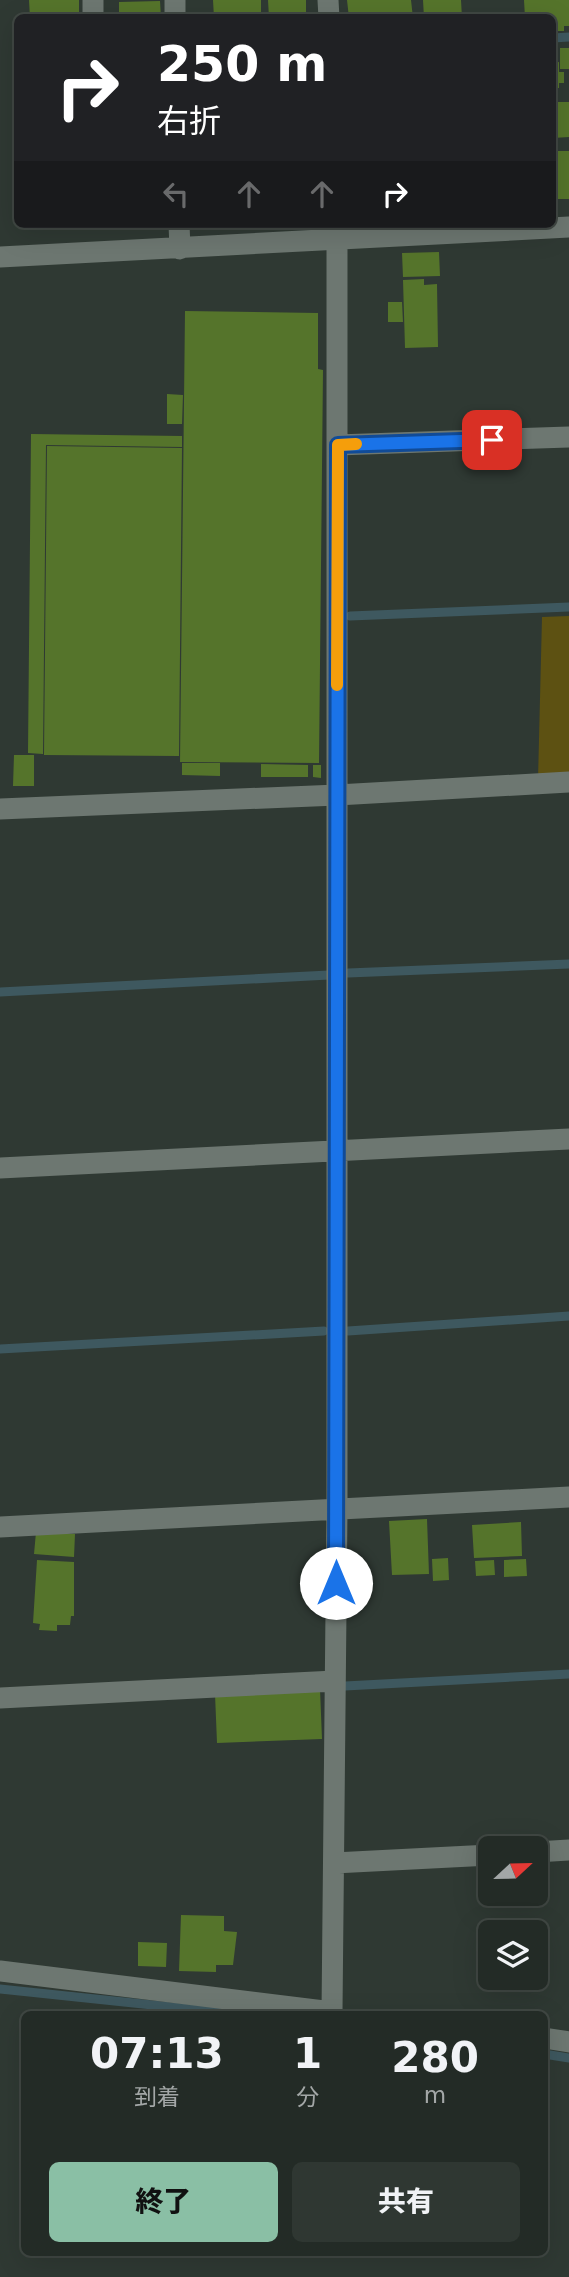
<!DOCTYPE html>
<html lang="ja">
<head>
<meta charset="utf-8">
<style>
  :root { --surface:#232b26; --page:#2f3732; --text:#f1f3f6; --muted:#a3a7a7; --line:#404743; --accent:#8abfa5 }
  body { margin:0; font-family:"DejaVu Sans","Noto Sans JP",sans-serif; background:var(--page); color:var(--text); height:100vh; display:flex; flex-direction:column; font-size:26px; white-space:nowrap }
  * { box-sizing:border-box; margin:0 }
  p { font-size:23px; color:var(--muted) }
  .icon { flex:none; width:38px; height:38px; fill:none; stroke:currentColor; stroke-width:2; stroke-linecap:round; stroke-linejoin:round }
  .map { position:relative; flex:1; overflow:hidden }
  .panel { position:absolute; left:21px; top:2011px; width:527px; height:245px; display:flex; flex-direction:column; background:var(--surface); border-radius:10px; box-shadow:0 7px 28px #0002,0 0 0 2px var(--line) }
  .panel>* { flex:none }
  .top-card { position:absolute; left:14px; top:14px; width:542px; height:214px; border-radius:10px; box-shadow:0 7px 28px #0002,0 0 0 2px var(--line); background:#202124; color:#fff; overflow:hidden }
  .needle { width:46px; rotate:68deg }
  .controls { position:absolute; left:478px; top:1836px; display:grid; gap:14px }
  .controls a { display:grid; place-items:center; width:70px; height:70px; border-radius:10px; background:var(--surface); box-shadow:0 7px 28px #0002,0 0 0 2px var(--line); font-size:35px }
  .pin { position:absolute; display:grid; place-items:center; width:60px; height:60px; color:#fff; margin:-30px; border-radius:14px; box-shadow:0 4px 10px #0006 }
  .me { position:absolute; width:77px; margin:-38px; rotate:0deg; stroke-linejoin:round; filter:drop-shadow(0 0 5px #0008) }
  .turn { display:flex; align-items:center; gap:24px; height:147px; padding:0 28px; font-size:32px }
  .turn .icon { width:91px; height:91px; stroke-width:2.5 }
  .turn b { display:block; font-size:49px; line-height:60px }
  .lanes { display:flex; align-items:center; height:66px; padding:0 28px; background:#0003; justify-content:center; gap:35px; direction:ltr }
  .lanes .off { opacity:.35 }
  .eta { display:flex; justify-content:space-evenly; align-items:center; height:119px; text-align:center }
  .eta b { font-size:42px; font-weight:800; line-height:49px }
  .action { display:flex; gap:14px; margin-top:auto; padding:14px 28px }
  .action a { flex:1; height:80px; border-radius:10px; background:var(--accent); color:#111; font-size:28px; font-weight:800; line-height:80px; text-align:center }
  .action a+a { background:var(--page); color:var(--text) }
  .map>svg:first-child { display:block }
  .green { fill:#5d5112 }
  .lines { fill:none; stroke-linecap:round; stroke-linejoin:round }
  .stream { stroke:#3e585f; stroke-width:9 }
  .building { fill:#55742b }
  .minor { stroke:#6d7771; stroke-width:21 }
  .route-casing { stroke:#114b97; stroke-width:18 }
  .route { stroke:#1a73e8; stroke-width:12 }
  .slow { stroke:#f59e0b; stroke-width:12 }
</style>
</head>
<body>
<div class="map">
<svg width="569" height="2277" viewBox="0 0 569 2277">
  <rect width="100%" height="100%" fill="#2f3933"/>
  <!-- green -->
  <path class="green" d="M569,616V778L538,780L542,617Z"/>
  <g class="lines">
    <!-- stream -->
    <path class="stream" d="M553,38L569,37
      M350,616L569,607
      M348,973L569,964
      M0,992L329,975
      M348,1331L569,1316
      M0,1349L324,1331
      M345,1686L569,1674
      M0,1989L238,2014
      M544,2054L569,2058"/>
  </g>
  <!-- building -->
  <path class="building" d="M29,0H79V18H30Z
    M213,0H261V18H214Z
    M268,0H306V18H269Z
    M347,0H411L413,18H349Z
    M423,0H461L462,18H424Z
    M524,0H569V26H564V31H553V18H525Z
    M160,1L161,18H119V2Z
    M560,48H569V69H560Z
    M559,62V72H564V83H559V88H553V63Z
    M553,102H569V137L553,138Z
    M13,107H18V141H14Z
    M553,151H569V199H554Z
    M439,252L440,276L403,277L402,253Z
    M424,279V285L437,284L438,347L405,348L403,280Z
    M388,302H402L403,322H388Z
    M185,311L318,313V369L323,370L319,763L180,762Z
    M167,394L183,395L182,424H167Z
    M31,434L182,436V447L46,445L43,754L28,753Z
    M47,446L182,448L179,756L44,755Z
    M14,755H34V786H13Z
    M182,763H220V776L182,775Z
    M261,764L308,765V777H261Z
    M313,765H321V778L313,777Z
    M427,1519L429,1574L392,1575L389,1521Z
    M521,1522L522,1556L474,1558L472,1525Z
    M36,1532L75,1534L74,1557L34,1554Z
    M448,1558L449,1580L433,1581L432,1559Z
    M526,1559L527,1576L504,1577V1560Z
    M37,1560L74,1562V1616H71L70,1625H57V1631L39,1630L40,1624L33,1623Z
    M494,1560L495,1575L476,1576L475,1561Z
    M320,1689L322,1739L217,1743L215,1694Z
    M181,1915L224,1916V1931L237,1932L233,1965H216V1972L179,1971Z
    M138,1942L167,1943L166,1967L138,1966Z"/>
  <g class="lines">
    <!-- minor -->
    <path class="minor" d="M93,0V18
      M175,0V18
      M328,0L329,18
      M179,224L180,249
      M0,257L569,227
      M337,445L569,437
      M0,809L337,795L569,782
      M0,1168L569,1139
      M0,1527L569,1497
      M0,1698L335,1681
      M536,1852L569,1850
      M334,1863L490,1855
      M0,1971L332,2012L337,1510V224
      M544,2038L569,2042"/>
  </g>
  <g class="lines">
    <defs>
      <path id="route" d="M336,1583L338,445L492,440"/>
    </defs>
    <!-- route casing -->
    <use href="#route" class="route-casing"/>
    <!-- route -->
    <use href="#route" class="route"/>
    <!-- slow -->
    <path class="slow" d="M337,685L338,445L356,444"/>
  </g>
</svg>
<div class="controls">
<a><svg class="needle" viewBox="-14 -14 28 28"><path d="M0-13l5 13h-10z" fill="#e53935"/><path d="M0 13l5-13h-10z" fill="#a3a7a7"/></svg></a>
<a><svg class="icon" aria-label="layers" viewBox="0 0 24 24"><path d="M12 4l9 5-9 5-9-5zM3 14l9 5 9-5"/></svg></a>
</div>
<div class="pin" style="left:492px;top:440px;background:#d93025"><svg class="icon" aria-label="arrive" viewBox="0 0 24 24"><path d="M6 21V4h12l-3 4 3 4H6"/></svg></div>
<svg class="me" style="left:336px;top:1583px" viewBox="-20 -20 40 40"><circle r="19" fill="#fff"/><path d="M0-13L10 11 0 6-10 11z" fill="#1a73e8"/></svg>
<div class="top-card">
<div class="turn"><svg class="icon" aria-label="right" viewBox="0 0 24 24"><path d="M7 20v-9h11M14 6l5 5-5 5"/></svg><div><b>250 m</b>右折</div></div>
<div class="lanes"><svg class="icon off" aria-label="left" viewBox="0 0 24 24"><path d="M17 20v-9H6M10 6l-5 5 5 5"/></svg><svg class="icon off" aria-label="ahead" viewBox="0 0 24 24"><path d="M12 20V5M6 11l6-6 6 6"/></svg><svg class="icon off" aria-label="ahead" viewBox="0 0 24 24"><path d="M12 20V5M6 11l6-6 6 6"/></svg><svg class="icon" aria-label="right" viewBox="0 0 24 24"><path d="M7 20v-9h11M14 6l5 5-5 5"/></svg></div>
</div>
<section class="panel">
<div class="eta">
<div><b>07:13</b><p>到着</p></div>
<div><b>1</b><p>分</p></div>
<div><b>280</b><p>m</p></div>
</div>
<div class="action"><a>終了</a><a>共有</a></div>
</section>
</div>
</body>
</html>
